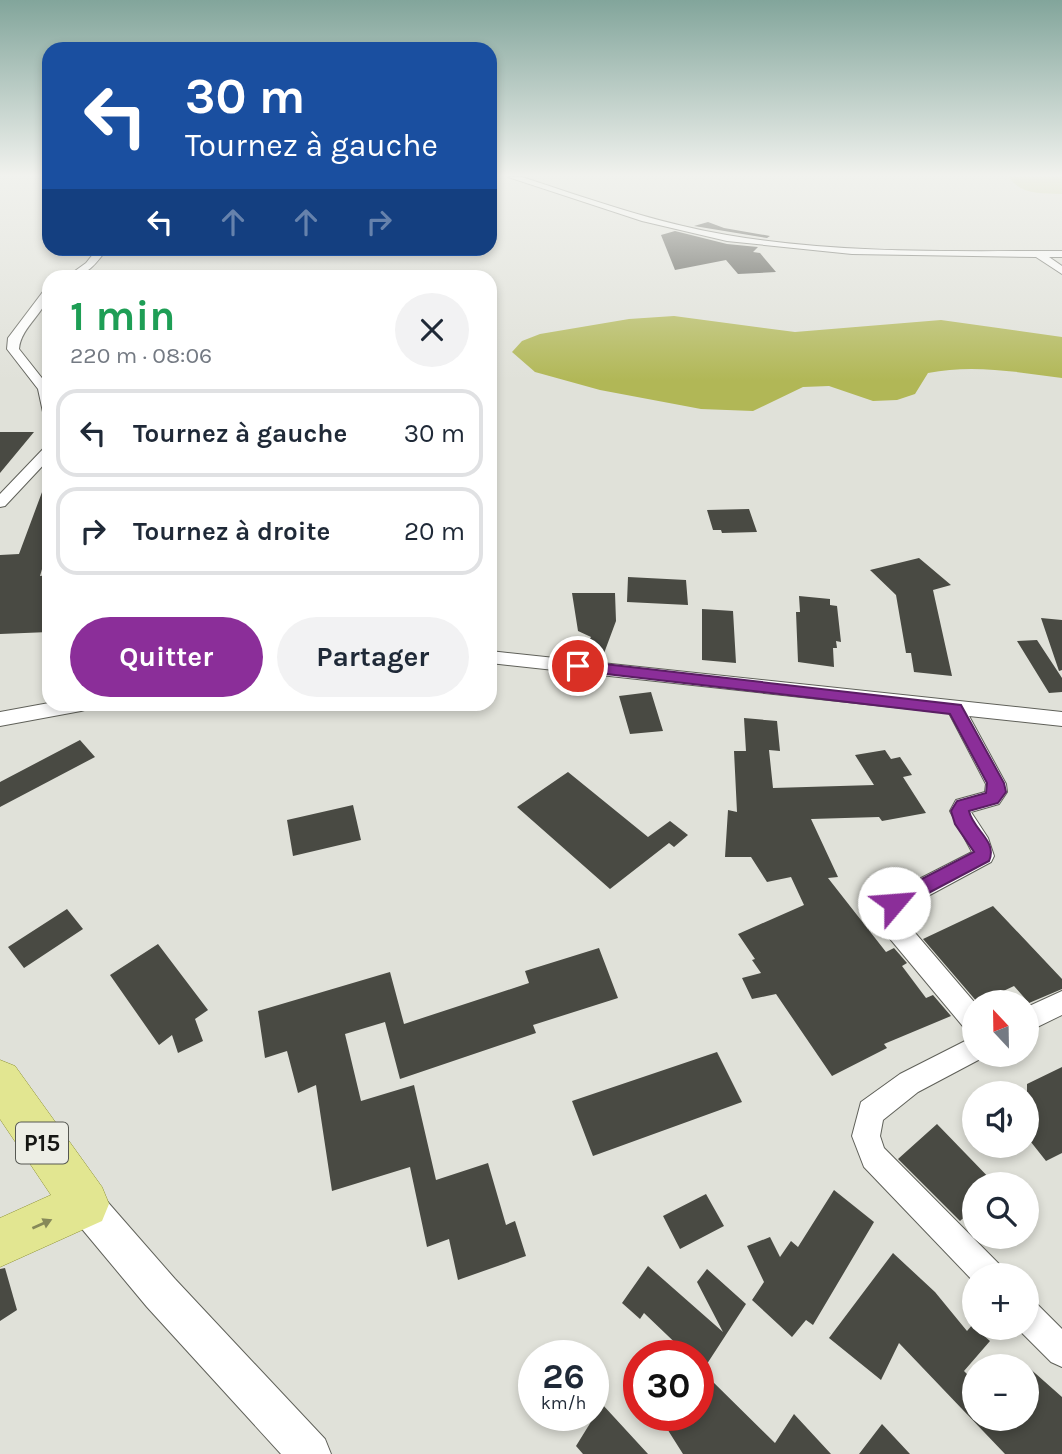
<!DOCTYPE html>
<html lang="fr">
<head>
<meta charset="utf-8">
<style>
  :root { --surface:#fff; --page:#f2f2f3; --text:#1f2937; --muted:#747a83; --line:#e0e1e3; --accent:#8b2e99 }
  body { margin:0; font-family:Karla,sans-serif; background:var(--page); color:var(--text); height:100vh; display:flex; flex-direction:column; font-size:26px; white-space:nowrap }
  * { box-sizing:border-box; margin:0 }
  p { font-size:23px; color:var(--muted) }
  .icon { flex:none; width:38px; height:38px; fill:none; stroke:currentColor; stroke-width:2; stroke-linecap:round; stroke-linejoin:round }
  .map { position:relative; flex:1; overflow:hidden }
  .sheet { position:absolute; left:42px; top:270px; width:455px; height:441px; display:flex; flex-direction:column; background:var(--surface); border-radius:21px; box-shadow:0 4px 10px #0003 }
  .sheet>* { flex:none }
  .top-card { position:absolute; left:42px; top:42px; width:455px; height:214px; border-radius:21px; box-shadow:0 4px 10px #0003; background:#1a4fa0; color:#fff; overflow:hidden }
  .needle { width:46px; rotate:338deg }
  .controls { position:absolute; left:962px; top:990px; display:grid; gap:14px }
  .controls a { display:grid; place-items:center; width:77px; height:77px; border-radius:50%; background:var(--surface); box-shadow:0 4px 10px #0003; font-size:35px }
  .speed { position:absolute; left:518px; top:1340px; display:flex; gap:14px; font-size:35px; font-weight:700; text-align:center }
  .speed>* { display:grid; place-content:center; width:91px; height:91px; border-radius:50%; background:var(--surface); box-shadow:0 4px 10px #0003; line-height:1 }
  .speed small { font-size:18px; font-weight:400 }
  .speed .limit { border:10px solid #d22; background:#fff; color:#111 }
  .pin { position:absolute; display:grid; place-items:center; width:60px; height:60px; color:#fff; margin:-30px; border:4px solid #fff; border-radius:50%; box-shadow:0 2px 7px #0007 }
  .me { position:absolute; width:77px; margin:-38px; rotate:63deg; stroke-linejoin:round; filter:drop-shadow(0 0 5px #0008) }
  .turn { display:flex; align-items:center; gap:24px; height:147px; padding:0 28px; font-size:32px }
  .turn .icon { width:91px; height:91px; stroke-width:2.5 }
  .turn b { display:block; font-size:49px; line-height:60px }
  .lanes { display:flex; align-items:center; height:66px; padding:0 28px; background:#0003; justify-content:center; gap:35px; direction:ltr }
  .lanes .off { opacity:.35 }
  .round { display:grid; place-items:center; flex:none; width:74px; height:74px; border-radius:37px; background:var(--page) }
  .head { display:flex; align-items:center; justify-content:space-between; height:119px; padding:0 28px }
  h1 { font-size:42px; font-weight:700; line-height:52px; color:#1e9e55 }
  .button { display:flex; gap:14px; margin-top:auto; padding:14px 28px }
  .button a { flex:1; height:80px; border-radius:42px; background:var(--accent); color:#fff; font-size:28px; font-weight:700; line-height:80px; text-align:center }
  .button a+a { background:var(--page); color:var(--text) }
  ul { padding:0; list-style:none }
  li { display:flex; align-items:center; gap:21px; height:88px; margin:0 14px 10px; padding:0 14px; border:4px solid var(--line); border-radius:21px }
  li div { flex:1 }
  li b { display:block; font-size:26px }
  li em { font-style:normal }
  .map>svg:first-child { display:block }
  .green { fill:#cbd192 }
  .forest { fill:#b1b756 }
  .building { fill:#494a43 }
  .lines { fill:none; stroke-linecap:round; stroke-linejoin:round }
  .minor-casing { stroke:#5f6059; stroke-width:2 }
  .tertiary-casing { stroke:#5f6059; stroke-width:2 }
  .primary-casing { stroke:#8e9335; stroke-width:1 }
  .minor { fill:#fff; fill-rule:evenodd }
  .tertiary { fill:#fff; fill-rule:evenodd }
  .primary { fill:#e2e691; fill-rule:evenodd }
  .oneway { fill:#868959 }
  .route { fill:#8b2e99; stroke:#5a1e63; stroke-width:2 }
  .labels { text-anchor:middle; stroke-width:7; stroke-linejoin:round; paint-order:stroke }
  .shield { fill:#edeee6; stroke:#565853; stroke-width:2 }
  .shield-label { font-size:24px; font-weight:bold; fill:#161714 }
</style>
</head>
<body>
<div class="map">
<svg width="1062" height="1454" viewBox="0 0 1062 1454">
  <rect width="100%" height="100%" fill="#e0e1d9"/>
  <!-- green -->
  <path class="green" d="M1009,177H1062V194C1041,193 1021,195 1009,177Z"/>
  <!-- forest -->
  <path class="forest" d="M674,316L795,332L941,320L1062,337V378C1017,372 973,364 928,373L915,394L897,400L873,401L829,386L803,387L753,411L701,409L600,390L535,372L512,352L522,341L540,334L629,319Z"/>
  <!-- building -->
  <path class="building" d="M708,222L724,228L770,236L767,238L694,226Z
    M675,231L727,244L758,247L753,252L760,253L776,272L738,274L726,260L675,270L661,235Z
    M0,432H34L0,473Z
    M48,476L49,545L40,576L49,575V632L0,634V555L19,554Z
    M749,509L757,532L722,533L721,530H713L707,510Z
    M919,558L951,585L933,590L952,676L914,672L911,653H906L896,595L870,570Z
    M628,577L686,580L688,605L627,602Z
    M572,593H615L616,621L603,656L582,652L591,637L578,631Z
    M799,596L830,599V605L837,606L841,642L836,641L837,648H833L834,667L798,662L796,612H800Z
    M702,609L733,611L736,663L702,660Z
    M1041,618L1062,620V670L1059,671Z
    M1037,640L1062,678V692L1049,693L1017,641Z
    M651,692L663,731L630,734L619,696Z
    M744,718L777,721L780,751L769,750L773,788L874,785L855,755L885,750L891,759L900,757L912,775L903,777L926,813L882,821L879,817L811,819L838,877L828,878L886,952L894,948L907,963L902,966L926,998L933,995L951,1016L884,1044L887,1048L832,1076L776,994L752,999L742,978L761,973L752,960L755,959L738,934L804,905L791,877L767,882L751,857H725L728,810L737,812L734,751H746Z
    M80,740L95,757L0,807V782Z
    M568,772L648,837L670,821L688,835L674,847L669,843L610,889L517,807Z
    M353,805L361,840L293,856L287,820Z
    M993,906L1062,979V989L1029,1003L1014,986L978,1003L923,939Z
    M67,909L83,929L24,968L8,947Z
    M158,944L208,1010L195,1019L203,1041L178,1053L172,1035L159,1045L110,975Z
    M599,948L618,998L533,1025L536,1033L400,1079L385,1022L345,1034L361,1101L414,1085L436,1180L488,1163L506,1225L515,1221L526,1256L458,1280L449,1239L427,1247L410,1167L332,1191L316,1085L298,1093L287,1051L265,1058L258,1011L390,972L404,1024L529,983L525,971Z
    M717,1052L742,1102L593,1156L572,1101Z
    M1062,1067V1153L1046,1161L1027,1137V1084Z
    M937,1124L996,1185H975V1207L960,1221L898,1159Z
    M834,1190L874,1222L813,1325L806,1320L792,1337L752,1300L764,1282L747,1246L770,1237L780,1257L791,1241L798,1247Z
    M706,1194L724,1226L680,1249L663,1216Z
    M893,1253L935,1292L967,1331L973,1324L975,1328L990,1341L964,1371L975,1382V1419H1027V1366L1062,1397V1454H1005L899,1343L881,1380L829,1338Z
    M648,1266L723,1332L697,1282L707,1269L746,1304L703,1370L698,1365V1356H689L644,1313L640,1319L622,1303Z
    M5,1268L17,1310L0,1321V1269Z
    M708,1377L775,1443L794,1414L831,1454H683L659,1416H698V1389Z
    M602,1404L648,1454H583L576,1446Z
    M882,1424L910,1454H859Z"/>
  <g class="lines">
    <defs>
      <path id="minor" d="M508,177H522C589,199 656,223 727,235C837,254 950,251 1062,251V257H1049L1062,266V274L1036,257L852,254L727,241L642,221Z
        M98,248H159L104,253C94,266 86,276 68,276L86,263Z
        M49,288C49,312 21,325 19,349L49,387V416L43,412L38,389L7,349L8,338L45,289Z
        M49,447V459L5,506L0,507V494L44,448Z
        M490,651L1062,712V726L969,716L1006,784L1007,792L999,804L971,812L988,838L994,856L991,862L902,910L899,914L975,1003V1034L966,1030L881,928L876,913L886,896L972,852L950,811L956,800L985,792L986,784L949,713L490,663Z
        M49,703L90,704L88,709L81,711L0,726V712Z
        M1062,991V1015L1027,1032V1007Z
        M975,1036V1055L984,1057L918,1092L883,1120L880,1136L884,1148L1000,1265L1004,1276H975V1283L864,1167L852,1136L861,1102L900,1074Z
        M1027,1301L1038,1305L1062,1329V1367L1051,1362L1017,1328H1027Z"/>
      <path id="tertiary" d="M85,1186L98,1191L175,1279L325,1439L331,1454H281L147,1307L72,1217L67,1204L72,1191Z"/>
      <path id="primary" d="M0,1060L15,1066L102,1187L109,1204L102,1221L0,1267V1218L51,1195L0,1119Z"/>
    </defs>
    <!-- minor casing -->
    <use href="#minor" class="minor-casing"/>
    <!-- tertiary casing -->
    <use href="#tertiary" class="tertiary-casing"/>
    <!-- primary casing -->
    <use href="#primary" class="primary-casing"/>
    <!-- minor -->
    <use href="#minor" class="minor"/>
    <!-- tertiary -->
    <use href="#tertiary" class="tertiary"/>
    <!-- primary -->
    <use href="#primary" class="primary"/>
  </g>
  <!-- one-way arrows -->
  <defs><path id="oneway-solid" d="M-6-.8H1V-3.2L6.5 0L1 3.2V.8H-6Z" transform="scale(1.75)"/></defs>
  <use class="oneway" href="#oneway-solid" transform="translate(42 1224) rotate(-24)"/>
  <!-- sky -->
  <linearGradient id="sky" x2="0" y2="1"><stop stop-color="#82a59b"/><stop offset="0.46" stop-color="#f1f2ee"/><stop offset="1" stop-color="#f1f2ee" stop-opacity="0"/></linearGradient>
  <rect width="1062" height="381" fill="url(#sky)"/>
  <!-- route -->
  <path class="route" d="M578,661L961,705L1004,783L1006,792L998,803L969,811C973,830 998,841 989,861L900,908L894,911L887,908L884,903L887,897L974,852L955,824L951,811L957,801L986,793L987,783L950,714L572,670L570,666Z"/>
  <g class="labels">
    <!-- shield labels -->
    <rect class="shield" x="16" y="1122.5" width="52" height="41" rx="5"/>
    <g class="shield-label">
      <text x="42" y="1151">P15</text>
    </g>
  </g>
</svg>
<div class="controls">
<a><svg class="needle" viewBox="-14 -14 28 28"><path d="M0-13l5 13h-10z" fill="#e53935"/><path d="M0 13l5-13h-10z" fill="#747a83"/></svg></a>
<a><svg class="icon" aria-label="sound" viewBox="0 0 24 24"><path d="M4 9h4l5-4v14l-5-4H4zM17 9q2 3 0 6"/></svg></a>
<a><svg class="icon" aria-label="search" viewBox="0 0 24 24"><circle cx="10" cy="10" r="6"/><path d="M15 15l6 6"/></svg></a>
<a>+</a>
<a>−</a>
</div>
<div class="speed"><div>26<small>km/h</small></div><div class="limit">30</div></div>
<div class="pin" style="left:578px;top:666px;background:#d93025"><svg class="icon" aria-label="arrive" viewBox="0 0 24 24"><path d="M6 21V4h12l-3 4 3 4H6"/></svg></div>
<svg class="me" style="left:894px;top:903px" viewBox="-20 -20 40 40"><circle r="19" fill="#fff"/><path d="M0-13L10 11 0 6-10 11z" fill="#8b2e99"/></svg>
<div class="top-card">
<div class="turn"><svg class="icon" aria-label="left" viewBox="0 0 24 24"><path d="M17 20v-9H6M10 6l-5 5 5 5"/></svg><div><b>30 m</b>Tournez à gauche</div></div>
<div class="lanes"><svg class="icon" aria-label="left" viewBox="0 0 24 24"><path d="M17 20v-9H6M10 6l-5 5 5 5"/></svg><svg class="icon off" aria-label="ahead" viewBox="0 0 24 24"><path d="M12 20V5M6 11l6-6 6 6"/></svg><svg class="icon off" aria-label="ahead" viewBox="0 0 24 24"><path d="M12 20V5M6 11l6-6 6 6"/></svg><svg class="icon off" aria-label="right" viewBox="0 0 24 24"><path d="M7 20v-9h11M14 6l5 5-5 5"/></svg></div>
</div>
<section class="sheet">
<div class="head"><div><h1>1 min</h1><p>220 m · 08:06</p></div><a class="round"><svg class="icon" aria-label="close" viewBox="0 0 24 24"><path d="M6 6l12 12M18 6L6 18"/></svg></a></div>
<ul>
<li><svg class="icon" aria-label="left" viewBox="0 0 24 24"><path d="M17 20v-9H6M10 6l-5 5 5 5"/></svg><div><b>Tournez à gauche</b></div><em>30 m</em></li>
<li><svg class="icon" aria-label="right" viewBox="0 0 24 24"><path d="M7 20v-9h11M14 6l5 5-5 5"/></svg><div><b>Tournez à droite</b></div><em>20 m</em></li>
</ul>
<div class="button"><a>Quitter</a><a>Partager</a></div>
</section>
</div>
</body>
</html>
